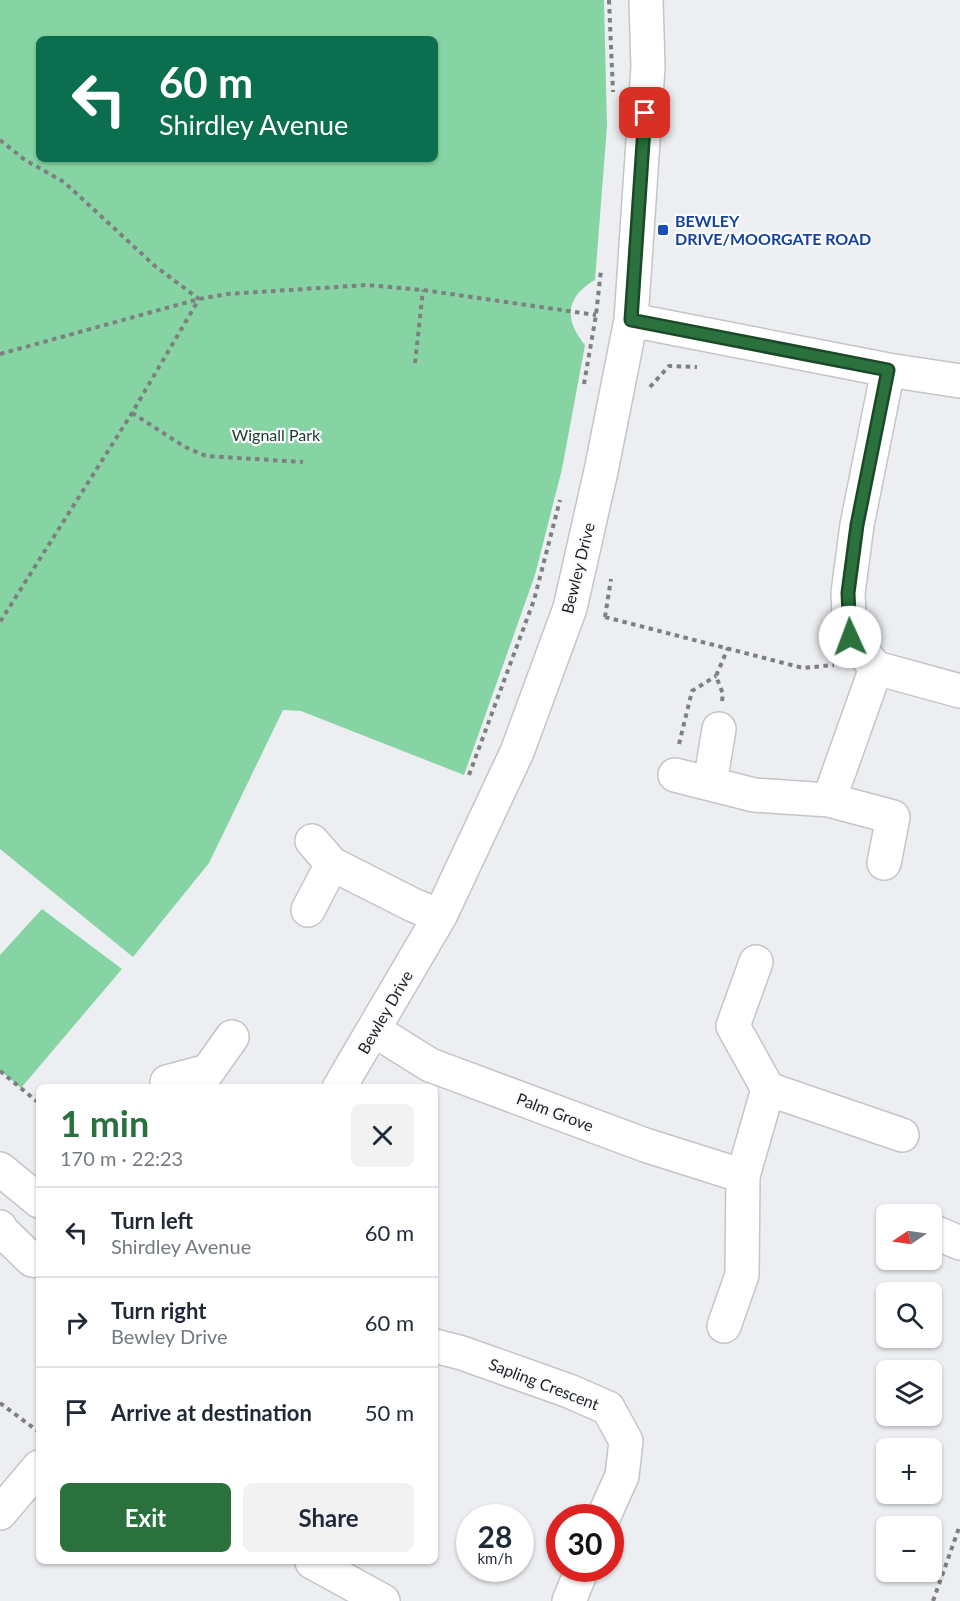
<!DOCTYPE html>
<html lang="en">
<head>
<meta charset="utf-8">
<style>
  :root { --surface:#fff; --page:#f2f2f3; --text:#1f2937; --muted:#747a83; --line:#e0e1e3; --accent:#2a713e }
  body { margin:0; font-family:Lato,sans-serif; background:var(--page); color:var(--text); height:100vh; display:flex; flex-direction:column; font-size:22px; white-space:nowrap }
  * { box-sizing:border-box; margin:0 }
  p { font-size:20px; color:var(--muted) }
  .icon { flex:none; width:33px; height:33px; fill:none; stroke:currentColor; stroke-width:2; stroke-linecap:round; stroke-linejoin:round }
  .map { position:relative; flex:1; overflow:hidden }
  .panel { position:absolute; left:36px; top:1084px; width:402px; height:480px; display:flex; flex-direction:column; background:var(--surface); border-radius:9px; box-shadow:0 2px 4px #0004 }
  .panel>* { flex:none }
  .banner { position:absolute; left:36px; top:36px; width:402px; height:126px; border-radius:9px; box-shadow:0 2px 4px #0004; background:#0b6e4f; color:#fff; overflow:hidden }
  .needle { width:39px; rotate:257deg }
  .fabs { position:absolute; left:876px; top:1204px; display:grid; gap:12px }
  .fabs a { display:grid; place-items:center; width:66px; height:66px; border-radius:9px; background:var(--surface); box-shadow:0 2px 4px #0004; font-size:30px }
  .speed { position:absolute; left:456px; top:1504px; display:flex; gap:12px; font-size:30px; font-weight:700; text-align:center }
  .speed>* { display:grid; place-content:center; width:78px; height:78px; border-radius:50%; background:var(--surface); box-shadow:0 2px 4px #0004; line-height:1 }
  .speed small { font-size:15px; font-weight:400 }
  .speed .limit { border:9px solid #d22; background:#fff; color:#111 }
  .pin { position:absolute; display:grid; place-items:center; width:51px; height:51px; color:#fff; margin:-26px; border-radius:12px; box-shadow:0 3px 9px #0006 }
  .me { position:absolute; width:66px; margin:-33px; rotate:358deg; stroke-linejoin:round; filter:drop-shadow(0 0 4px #0008) }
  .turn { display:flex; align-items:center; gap:21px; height:126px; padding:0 24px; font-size:27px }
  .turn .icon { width:78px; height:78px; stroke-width:2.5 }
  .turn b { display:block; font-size:42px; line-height:51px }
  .round { display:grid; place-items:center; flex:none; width:63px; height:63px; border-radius:9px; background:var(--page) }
  .summary { display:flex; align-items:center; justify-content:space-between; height:102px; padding:0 24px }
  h1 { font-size:36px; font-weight:700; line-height:45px; color:var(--accent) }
  .action { display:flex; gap:12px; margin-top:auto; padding:12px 24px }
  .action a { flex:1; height:69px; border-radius:9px; background:var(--accent); color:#fff; font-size:24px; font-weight:700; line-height:69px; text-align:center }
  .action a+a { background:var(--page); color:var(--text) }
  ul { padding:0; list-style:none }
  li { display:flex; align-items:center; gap:18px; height:90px; padding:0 24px; border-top:2px solid var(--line) }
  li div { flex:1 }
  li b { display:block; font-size:22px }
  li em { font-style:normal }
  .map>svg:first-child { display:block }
  .green { fill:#86d4a3; fill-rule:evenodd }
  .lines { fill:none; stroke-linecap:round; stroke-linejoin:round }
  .minor-casing { stroke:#c3c5c8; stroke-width:36 }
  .path { stroke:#7e7f81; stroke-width:4; stroke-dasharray:4.5 4.5; stroke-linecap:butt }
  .minor { stroke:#fff; stroke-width:33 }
  .route-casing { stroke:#1b4928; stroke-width:15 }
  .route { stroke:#2a713e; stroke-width:10 }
  .transit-dot { fill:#1a4fb4; stroke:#f9fbfe; stroke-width:2 }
  .labels { text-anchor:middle; stroke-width:4.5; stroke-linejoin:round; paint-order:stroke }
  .transit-label { font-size:16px; font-weight:bold; fill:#164399; stroke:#f9fbfe; text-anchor:start }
  .park-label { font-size:16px; fill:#193b27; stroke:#f9fbfe }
  .street-label { font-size:16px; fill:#1e1f20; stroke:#f9fbfe }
</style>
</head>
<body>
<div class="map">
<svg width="960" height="1601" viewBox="0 0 960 1601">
  <rect width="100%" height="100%" fill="#eceef1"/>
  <!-- green -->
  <path class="green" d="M0,0H604L607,126L595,280C565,297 564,320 585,345L562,469L535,575L464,775L301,711L283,710L209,863L133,957L0,849ZM39,39H435V159H39Z
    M42,909L122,969L21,1088L2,1072L0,1074V955Z"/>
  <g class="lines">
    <defs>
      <path id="minor" d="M631,320L888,370L960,381
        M888,370L857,525L848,593L850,637L876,668L960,691
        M675,775L754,795L829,800L893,817L884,863
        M710,783L719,729
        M829,800L876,668
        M312,841L332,864L413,905L440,916
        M308,910L332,864
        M756,962L733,1026L768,1089L902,1135
        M374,1030L430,1065L645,1145L743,1176
        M167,1082L208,1071L232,1037
        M339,1088L440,916L517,752L570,608L601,471L631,320L648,67L646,0
        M0,1169L39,1201
        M0,1227L1,1230L32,1260L39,1261
        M932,1231L960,1243
        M724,1326L742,1275L743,1176L768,1089
        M435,1346L462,1353L569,1391L608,1408L626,1441L622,1476L603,1518
        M0,1513L39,1467
        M312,1562L383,1601
        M569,1601L582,1569"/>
    </defs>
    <!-- minor casing -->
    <use href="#minor" class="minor-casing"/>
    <!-- path -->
    <path class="path" d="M609,0L613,92
      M0,140L25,160L64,182L155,266L199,299L132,413L0,622
      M0,354L199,299L227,294L367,285L423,290L596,315
      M415,363L423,290
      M584,384L596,315L601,270
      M650,387L669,366L697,367
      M132,413L185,447L206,456L303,462
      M605,617L611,579
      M605,617L803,668L834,665
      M722,701L723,694L716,676L728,648
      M679,744L692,691L716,676
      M469,775L534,600L560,500
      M0,1071L39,1103
      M0,1403L39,1432
      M933,1601L960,1525"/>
    <!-- minor -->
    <use href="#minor" class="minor"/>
  </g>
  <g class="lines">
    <defs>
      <path id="route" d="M645,113L631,320L888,370L857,525L848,593L850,637"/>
    </defs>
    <!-- route casing -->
    <use href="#route" class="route-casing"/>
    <!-- route -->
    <use href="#route" class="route"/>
  </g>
  <!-- markers -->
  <rect class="transit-dot" x="657" y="224" width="12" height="12" rx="3"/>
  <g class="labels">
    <!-- transit labels -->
    <g class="transit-label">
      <text x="675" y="227">BEWLEY<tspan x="675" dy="18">DRIVE/MOORGATE ROAD</tspan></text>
    </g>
    <!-- park labels -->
    <g class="park-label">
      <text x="276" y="441">Wignall Park</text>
    </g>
    <!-- street labels -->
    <g class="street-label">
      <text transform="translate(578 568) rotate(-76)" y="6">Bewley Drive</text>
      <text transform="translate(385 1012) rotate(-60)" y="6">Bewley Drive</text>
      <text transform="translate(555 1112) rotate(21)" y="6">Palm Grove</text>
      <text transform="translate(544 1384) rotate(21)" y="6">Sapling Crescent</text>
    </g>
  </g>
</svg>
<div class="fabs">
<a><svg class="needle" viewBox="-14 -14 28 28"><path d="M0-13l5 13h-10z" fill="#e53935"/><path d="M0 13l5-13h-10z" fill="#747a83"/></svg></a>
<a><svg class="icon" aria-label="search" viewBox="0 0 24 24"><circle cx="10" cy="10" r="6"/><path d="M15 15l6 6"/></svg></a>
<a><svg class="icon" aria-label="layers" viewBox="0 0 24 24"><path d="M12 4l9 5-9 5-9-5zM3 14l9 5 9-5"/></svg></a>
<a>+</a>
<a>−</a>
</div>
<div class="speed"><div>28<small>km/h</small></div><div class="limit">30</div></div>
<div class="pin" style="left:645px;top:113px;background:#d93025"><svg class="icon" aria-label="arrive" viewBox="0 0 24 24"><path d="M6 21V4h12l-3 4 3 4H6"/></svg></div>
<svg class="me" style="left:850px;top:637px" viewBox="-20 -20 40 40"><circle r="19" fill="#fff"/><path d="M0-13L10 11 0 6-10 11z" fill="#2a713e"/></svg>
<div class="banner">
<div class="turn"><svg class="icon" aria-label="left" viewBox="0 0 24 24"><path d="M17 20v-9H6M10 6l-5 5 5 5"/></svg><div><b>60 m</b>Shirdley Avenue</div></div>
</div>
<section class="panel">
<div class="summary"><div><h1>1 min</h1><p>170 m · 22:23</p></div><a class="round"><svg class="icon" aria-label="close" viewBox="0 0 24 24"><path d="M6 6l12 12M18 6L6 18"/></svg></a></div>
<ul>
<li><svg class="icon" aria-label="left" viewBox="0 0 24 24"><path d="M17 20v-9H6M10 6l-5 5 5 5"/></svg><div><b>Turn left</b><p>Shirdley Avenue</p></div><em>60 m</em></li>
<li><svg class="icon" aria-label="right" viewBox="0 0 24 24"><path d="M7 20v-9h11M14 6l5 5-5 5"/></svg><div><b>Turn right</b><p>Bewley Drive</p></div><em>60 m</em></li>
<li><svg class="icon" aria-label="arrive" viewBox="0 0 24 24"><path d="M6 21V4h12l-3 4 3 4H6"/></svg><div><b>Arrive at destination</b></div><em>50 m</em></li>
</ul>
<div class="action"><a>Exit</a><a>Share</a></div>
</section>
</div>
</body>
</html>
